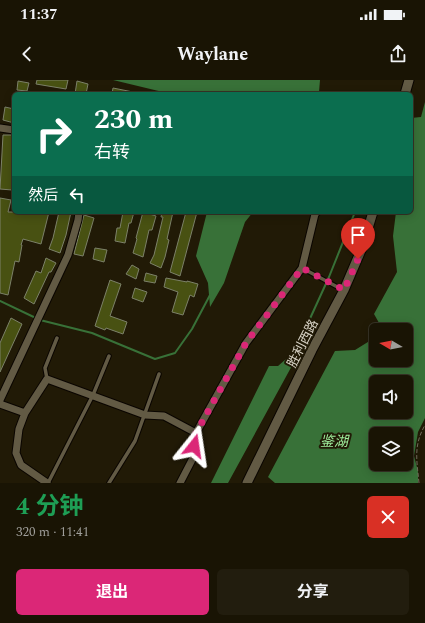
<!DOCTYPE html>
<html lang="zh">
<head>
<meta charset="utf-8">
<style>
  :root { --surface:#191404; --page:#221d0e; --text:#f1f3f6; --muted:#9f9e9a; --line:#373326; --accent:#db2777 }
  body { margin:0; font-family:Spectral,"Noto Sans SC",serif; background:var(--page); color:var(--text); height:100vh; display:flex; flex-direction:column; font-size:15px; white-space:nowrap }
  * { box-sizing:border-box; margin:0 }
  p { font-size:13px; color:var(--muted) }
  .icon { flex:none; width:22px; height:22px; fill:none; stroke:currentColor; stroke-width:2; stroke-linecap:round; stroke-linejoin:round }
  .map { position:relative; height:403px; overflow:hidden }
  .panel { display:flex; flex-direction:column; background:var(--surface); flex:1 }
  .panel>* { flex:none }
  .hud { position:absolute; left:12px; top:12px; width:401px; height:122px; border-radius:6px; box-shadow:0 2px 10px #0003,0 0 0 1px var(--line); background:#0b6e4f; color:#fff; overflow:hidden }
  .needle { width:26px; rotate:280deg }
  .buttons { position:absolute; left:369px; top:243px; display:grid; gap:8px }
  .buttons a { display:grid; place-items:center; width:44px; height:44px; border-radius:6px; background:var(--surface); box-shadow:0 2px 10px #0003,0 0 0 1px var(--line); font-size:20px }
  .pin { position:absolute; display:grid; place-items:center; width:34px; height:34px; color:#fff; margin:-41px -17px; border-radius:50% 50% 50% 0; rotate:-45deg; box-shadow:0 0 4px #0007 }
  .pin .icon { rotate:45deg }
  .me { position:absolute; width:44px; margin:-22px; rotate:15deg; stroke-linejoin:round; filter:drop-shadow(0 0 3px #0008) }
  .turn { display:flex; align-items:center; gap:14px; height:84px; padding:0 16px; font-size:18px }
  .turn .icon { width:52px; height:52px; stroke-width:2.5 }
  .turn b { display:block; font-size:28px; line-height:34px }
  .then { display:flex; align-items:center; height:38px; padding:0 16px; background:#0003; gap:8px; font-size:15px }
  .round { display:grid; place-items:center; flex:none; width:42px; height:42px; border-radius:6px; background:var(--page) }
  .summary { display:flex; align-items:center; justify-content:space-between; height:68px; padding:0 16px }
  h1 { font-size:24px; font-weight:700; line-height:30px; color:#1e9e55 }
  .button { display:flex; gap:8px; margin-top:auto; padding:8px 16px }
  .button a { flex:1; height:46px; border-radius:6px; background:var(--accent); color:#fff; font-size:16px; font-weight:700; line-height:46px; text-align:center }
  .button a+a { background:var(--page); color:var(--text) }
  .status { display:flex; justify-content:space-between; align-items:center; height:28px; padding:0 20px; background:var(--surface); direction:ltr }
  .status svg { height:11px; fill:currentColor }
  header { display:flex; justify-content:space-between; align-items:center; height:52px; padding:0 16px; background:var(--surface); font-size:18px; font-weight:700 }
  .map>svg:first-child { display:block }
  .water { fill:#387138; fill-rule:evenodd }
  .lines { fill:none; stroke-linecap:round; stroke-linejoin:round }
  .stream { stroke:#387138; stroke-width:2 }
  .building { fill:#485112; stroke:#7c8169 }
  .service-casing { stroke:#0a0500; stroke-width:5.5 }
  .minor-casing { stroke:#0a0500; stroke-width:9 }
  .tertiary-casing { stroke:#0a0500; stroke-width:11 }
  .path { stroke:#746e5e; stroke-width:1; stroke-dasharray:4 2; stroke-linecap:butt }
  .service { stroke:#625a44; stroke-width:3.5 }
  .minor { stroke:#625a44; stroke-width:7 }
  .tertiary { stroke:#625a44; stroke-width:9 }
  .route { stroke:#db2777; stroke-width:7; stroke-dasharray:0 12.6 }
  .labels { text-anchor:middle; stroke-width:4; stroke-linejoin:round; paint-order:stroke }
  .street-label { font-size:13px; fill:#d6d1c4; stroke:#211a06 }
  .water-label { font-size:14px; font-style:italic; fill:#9fef9d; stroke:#211a06 }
</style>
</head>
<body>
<div class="status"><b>11:37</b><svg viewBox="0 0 49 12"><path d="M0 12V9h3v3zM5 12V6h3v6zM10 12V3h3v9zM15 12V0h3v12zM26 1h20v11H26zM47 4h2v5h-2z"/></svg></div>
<header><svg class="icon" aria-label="back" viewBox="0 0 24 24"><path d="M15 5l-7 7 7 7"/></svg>Waylane<svg class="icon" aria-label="share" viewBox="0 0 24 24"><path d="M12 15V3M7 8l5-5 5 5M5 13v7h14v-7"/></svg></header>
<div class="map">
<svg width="425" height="403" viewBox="0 0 425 403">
  <rect width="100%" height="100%" fill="#211a06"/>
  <!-- water -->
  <path class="water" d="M113,0H320L319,12L322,14H171Z
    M425,22V338L418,352L414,376L418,391V403H275L268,397L335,271L355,270L376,257V280H406V250H383L374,234L397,192L393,156L396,132H411V38L421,37ZM376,302H406V332H376ZM376,354H406V384H376Z
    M207,132H253L245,142L224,203L210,227L208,203L196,176Z
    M286,279L294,282L228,403H211L269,286H278Z"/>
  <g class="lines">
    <!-- stream -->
    <path class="stream" d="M0,221L40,240L92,253L155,279L175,273L192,249L210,215
      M288,283L292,278L329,197L355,132"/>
  </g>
  <!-- building -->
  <path class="building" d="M37,0H68L66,9L36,4Z
    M18,1L29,3L27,11L17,10Z
    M77,1L88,4L86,14H75Z
    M113,8L133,12L132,14H112Z
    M5,27L14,29V43L3,40Z
    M3,55H14L12,110L0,109Z
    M0,118L11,120L8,132H49L41,164L23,159L21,165H22L19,182L15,181L8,215L0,213Z
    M59,132H71L66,155L60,173L49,169L53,158Z
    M123,132H134L131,143H129L125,163L115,161L117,148H120Z
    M143,132L156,136L152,150H149L143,177L133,173L137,159L136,158Z
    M162,132H173L167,159L169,160L165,177L161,188L150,183L154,175L163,137H161Z
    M186,132H197L180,196L170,192Z
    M84,135L94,138L83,176L74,174Z
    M95,168L107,170L104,182L93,179Z
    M46,178L56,183L51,192H49L34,224L24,218L36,191L41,193Z
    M132,185L139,189L136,199L126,194Z
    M146,193L157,196L155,203L144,201Z
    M166,198L187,202V201L198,204L194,217L190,215L183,235L172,232L178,212L164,207Z
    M110,200L121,204L110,236L127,242L123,254L106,248L105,250L95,246Z
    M135,208L147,212L143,222L132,218Z
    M11,238L22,244L0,292V263Z"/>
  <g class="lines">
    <defs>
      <path id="service" d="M302,188L343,210
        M47,299L45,288L57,258
        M48,403L93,315L109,276
        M109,403L135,361L159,294"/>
      <path id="minor" d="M0,48L14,50
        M0,320L68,175L78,140L79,132
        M0,324L25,333
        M196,353L246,263L302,188L315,134L317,132
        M47,403L21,385L16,373L19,349L25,333L47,299L145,335L164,336L196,353L193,378L180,403"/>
      <path id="tertiary" d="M405,14L409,0
        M247,403L312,270L344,210L362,168L373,132"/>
    </defs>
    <!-- service casing -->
    <use href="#service" class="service-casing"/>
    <!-- minor casing -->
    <use href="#minor" class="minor-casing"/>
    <!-- tertiary casing -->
    <use href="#tertiary" class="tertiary-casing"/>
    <!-- path -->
    <path class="path" d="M419,403C417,381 413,366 425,345"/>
    <!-- service -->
    <use href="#service" class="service"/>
    <!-- minor -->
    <use href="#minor" class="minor"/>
    <!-- tertiary -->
    <use href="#tertiary" class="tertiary"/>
  </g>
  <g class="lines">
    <!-- route -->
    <path class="route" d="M194,366L196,353L246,263L302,188L344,210L358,179"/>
  </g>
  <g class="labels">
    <!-- street labels -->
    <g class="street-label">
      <text transform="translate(302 263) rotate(-63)" y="5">胜利西路</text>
    </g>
    <!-- water labels -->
    <g class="water-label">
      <text x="334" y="366">鉴湖</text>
    </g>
  </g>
</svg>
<div class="buttons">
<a><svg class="needle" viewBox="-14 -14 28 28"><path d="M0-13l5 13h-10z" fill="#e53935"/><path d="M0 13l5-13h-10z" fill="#9f9e9a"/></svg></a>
<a><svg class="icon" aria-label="sound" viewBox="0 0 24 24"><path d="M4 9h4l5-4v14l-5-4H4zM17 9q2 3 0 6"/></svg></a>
<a><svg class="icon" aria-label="layers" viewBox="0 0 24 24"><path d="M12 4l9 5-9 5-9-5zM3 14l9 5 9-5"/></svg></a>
</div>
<div class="pin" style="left:358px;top:179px;background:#d93025"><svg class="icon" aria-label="arrive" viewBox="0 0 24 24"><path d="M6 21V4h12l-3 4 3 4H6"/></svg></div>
<svg class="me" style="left:194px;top:366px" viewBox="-20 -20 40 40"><path d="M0-17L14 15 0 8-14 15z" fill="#db2777" stroke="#fff" stroke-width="4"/></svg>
<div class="hud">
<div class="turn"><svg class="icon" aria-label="right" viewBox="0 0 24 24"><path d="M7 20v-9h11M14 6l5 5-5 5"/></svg><div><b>230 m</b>右转</div></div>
<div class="then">然后<svg class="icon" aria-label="left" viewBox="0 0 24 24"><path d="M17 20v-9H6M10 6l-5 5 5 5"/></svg></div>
</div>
</div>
<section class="panel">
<div class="summary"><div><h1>4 分钟</h1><p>320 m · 11:41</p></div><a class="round" style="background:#d93025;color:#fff"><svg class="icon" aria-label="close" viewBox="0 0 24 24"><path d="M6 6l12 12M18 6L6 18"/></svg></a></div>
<div class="button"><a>退出</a><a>分享</a></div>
</section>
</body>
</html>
